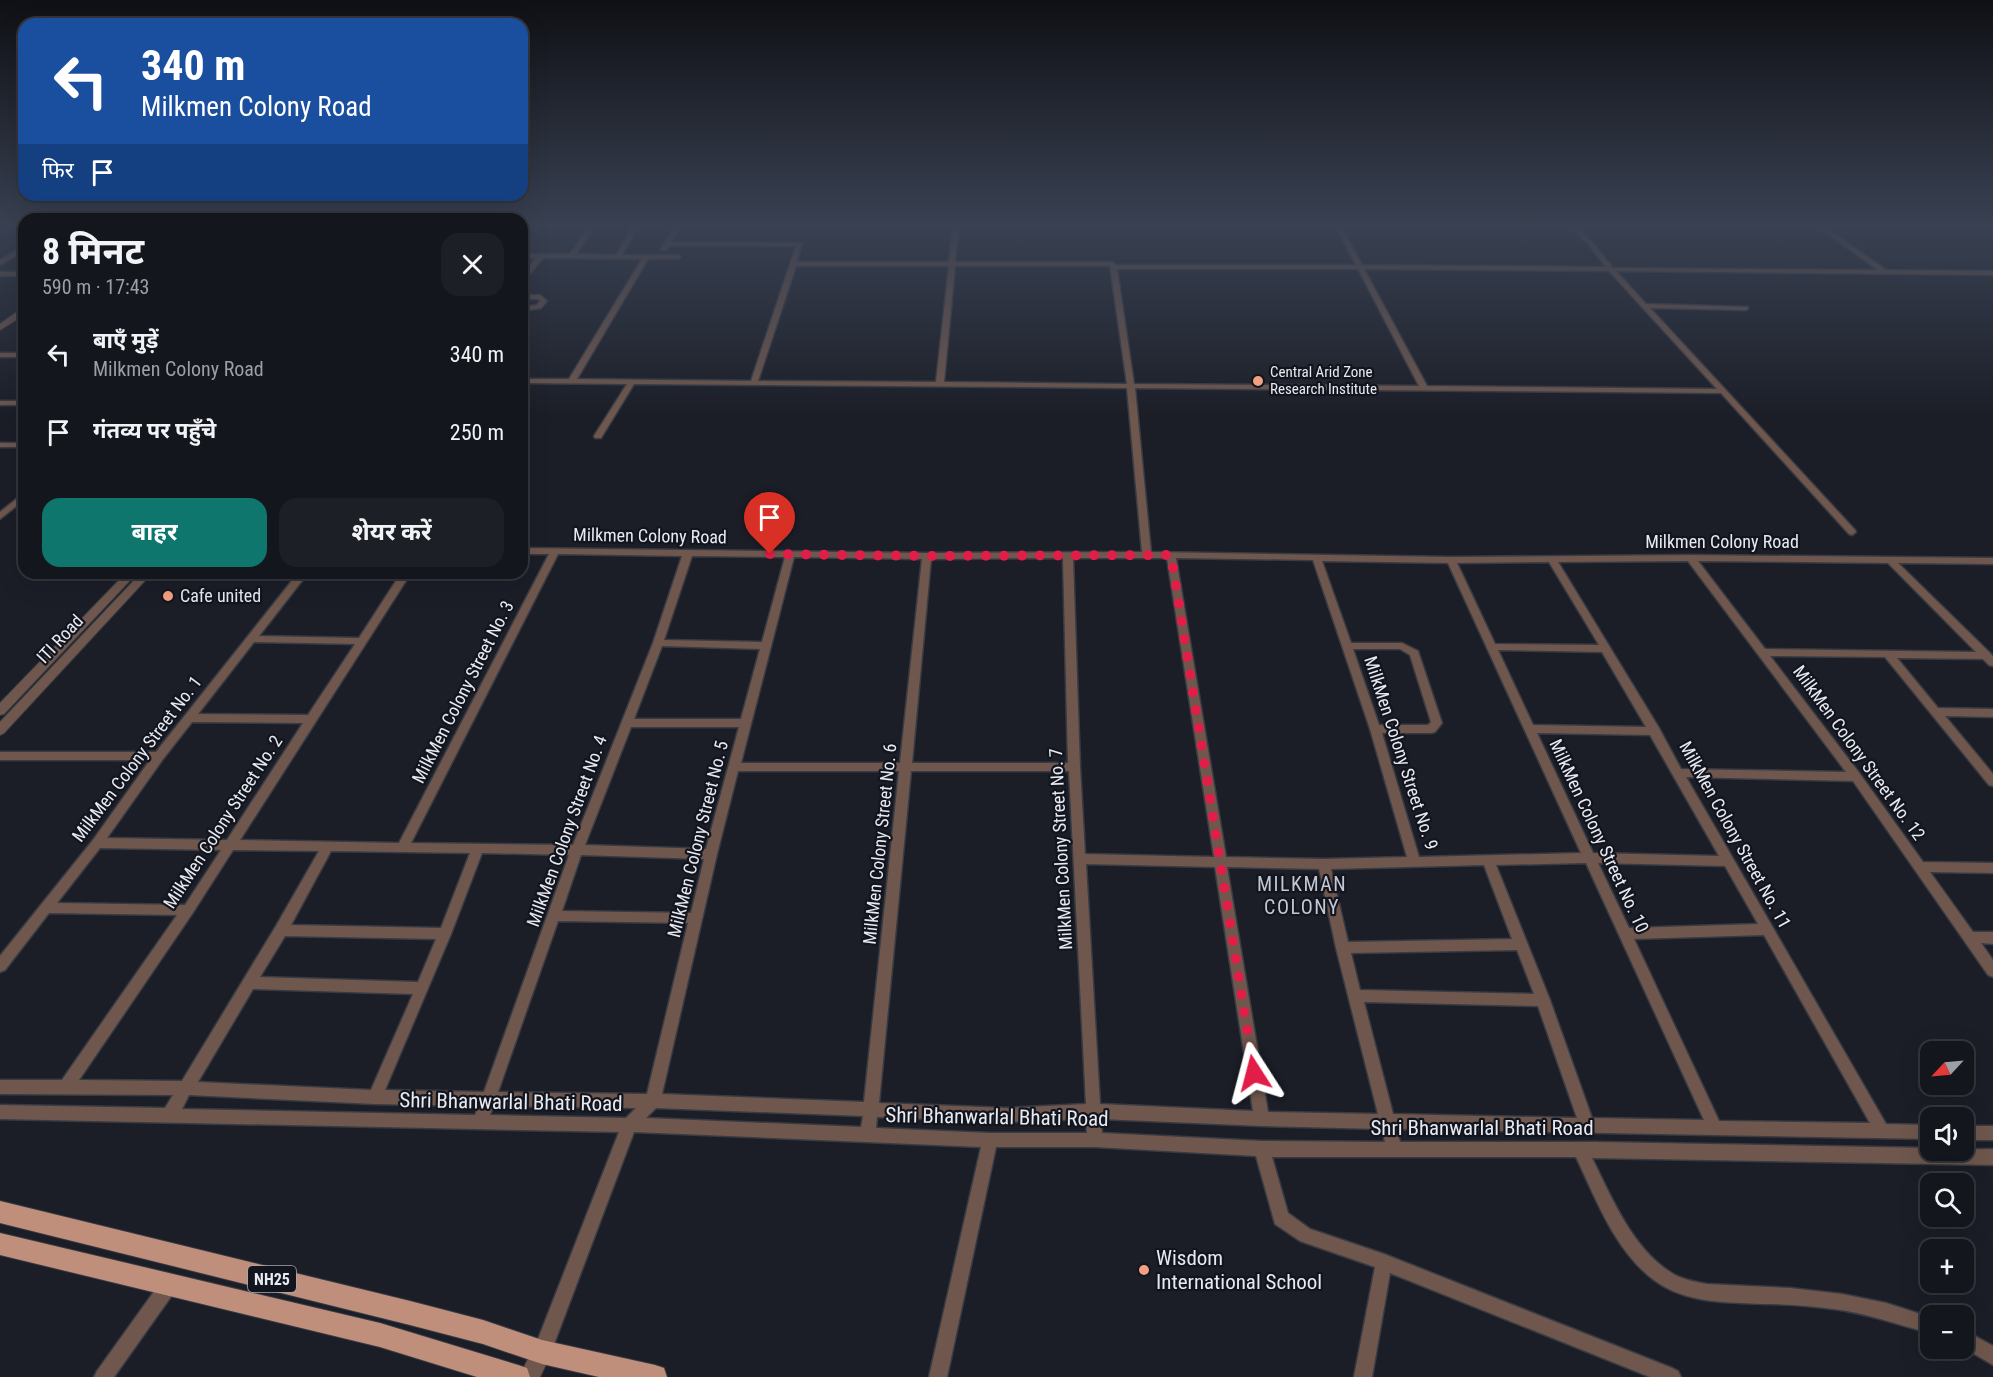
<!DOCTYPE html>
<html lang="hi">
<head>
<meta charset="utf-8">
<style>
  :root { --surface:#14161d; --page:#1d1f26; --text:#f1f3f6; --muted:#9d9fa4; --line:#33353b; --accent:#0f766e }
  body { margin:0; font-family:"Roboto Condensed","Noto Sans Devanagari",sans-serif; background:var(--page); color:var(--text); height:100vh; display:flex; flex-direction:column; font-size:22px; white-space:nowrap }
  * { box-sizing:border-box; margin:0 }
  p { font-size:20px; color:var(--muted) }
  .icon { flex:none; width:33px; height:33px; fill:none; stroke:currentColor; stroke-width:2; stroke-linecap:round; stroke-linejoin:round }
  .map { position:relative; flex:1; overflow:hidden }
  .drawer { position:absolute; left:18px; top:213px; width:510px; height:366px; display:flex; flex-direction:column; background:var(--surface); border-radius:18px; box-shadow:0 6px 24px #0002,0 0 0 2px var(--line) }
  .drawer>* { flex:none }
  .guide { position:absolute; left:18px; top:18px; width:510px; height:183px; border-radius:18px; box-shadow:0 6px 24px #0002,0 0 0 2px var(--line); background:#1a4fa0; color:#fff; overflow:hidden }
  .needle { width:39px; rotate:244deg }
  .tools { position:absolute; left:1920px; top:1041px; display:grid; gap:12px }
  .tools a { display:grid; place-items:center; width:54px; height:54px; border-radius:12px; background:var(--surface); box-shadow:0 6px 24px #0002,0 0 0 2px var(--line); font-size:30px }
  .pin { position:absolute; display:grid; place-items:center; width:51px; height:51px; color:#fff; margin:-62px -26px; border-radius:50% 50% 50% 0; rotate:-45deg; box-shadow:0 0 6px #0007 }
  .pin .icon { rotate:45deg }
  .me { position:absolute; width:66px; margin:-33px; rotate:351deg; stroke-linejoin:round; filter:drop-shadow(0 0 4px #0008) }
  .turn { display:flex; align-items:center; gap:21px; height:126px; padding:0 24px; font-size:27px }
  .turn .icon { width:78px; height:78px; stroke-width:2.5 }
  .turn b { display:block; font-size:42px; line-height:51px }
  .then { display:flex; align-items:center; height:57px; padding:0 24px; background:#0003; gap:12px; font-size:22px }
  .round { display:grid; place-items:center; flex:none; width:63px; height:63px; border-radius:18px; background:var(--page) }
  .head { display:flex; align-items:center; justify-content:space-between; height:102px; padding:0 24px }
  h1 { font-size:36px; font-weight:700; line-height:45px }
  .cta { display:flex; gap:12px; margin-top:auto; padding:12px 24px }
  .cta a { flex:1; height:69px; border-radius:18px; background:var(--accent); color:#fff; font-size:24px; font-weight:700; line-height:69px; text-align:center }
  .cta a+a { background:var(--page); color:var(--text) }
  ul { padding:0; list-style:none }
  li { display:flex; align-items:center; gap:18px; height:78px; padding:0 24px }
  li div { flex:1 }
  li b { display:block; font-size:22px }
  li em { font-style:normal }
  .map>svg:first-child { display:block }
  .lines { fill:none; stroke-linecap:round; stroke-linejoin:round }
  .minor-casing { stroke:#383b43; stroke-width:3 }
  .tertiary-casing { stroke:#383b43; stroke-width:2 }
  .primary-casing { stroke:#383b43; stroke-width:2 }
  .minor { fill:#6f574d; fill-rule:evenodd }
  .tertiary { fill:#6f574d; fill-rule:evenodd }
  .primary { fill:#c08f7c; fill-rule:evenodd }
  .route { stroke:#e11d48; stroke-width:10; stroke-dasharray:0 18 }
  .poi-dot { fill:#f2a07f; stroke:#12151e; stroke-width:2 }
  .labels { text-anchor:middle; stroke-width:4.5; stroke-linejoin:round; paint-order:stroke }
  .far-poi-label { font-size:15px; fill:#e8eaf1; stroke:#12151e; text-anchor:start }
  .shield { fill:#12151e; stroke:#a8aab2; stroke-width:1.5 }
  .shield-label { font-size:16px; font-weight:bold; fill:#e8eaf1 }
  .street-label { font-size:18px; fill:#e8eaf1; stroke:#12151e }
  .poi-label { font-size:18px; fill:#e8eaf1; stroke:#12151e; text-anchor:start }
  .neighbourhood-label { font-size:20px; letter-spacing:1.5px; fill:#c2c7d3; stroke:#12151e }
  .near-street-label { font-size:21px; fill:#e8eaf1; stroke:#12151e }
  .near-poi-label { font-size:21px; fill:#e8eaf1; stroke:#12151e; text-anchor:start }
</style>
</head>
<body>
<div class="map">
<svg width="1993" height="1377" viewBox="0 0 1993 1377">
  <rect width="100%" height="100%" fill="#1b1e27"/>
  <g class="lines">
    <defs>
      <path id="minor" d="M9,224H24L0,230V226Z
        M591,224H597L576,254L616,255L634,224H640L622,255H678L681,257L678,259H648L577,379L751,381L796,246H669L666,250H662L661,249L676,224H682L671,242L802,243L797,262H949L953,224H959L955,262H1113L1116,265H1356L1334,224H1340L1362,265L1606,267L1588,244L1567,224H1574L1592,242L1613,268L1878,270L1814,224H1821L1886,270L1993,271V275L1616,271L1646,304L1748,307V309L1746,310L1650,308L1855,530L1856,532L1852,535L1849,534L1721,393L1135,388L1151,552L1451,557L1691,555L1993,558V564L1898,563L1991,654L1993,657V666L1989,665L1983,659L1897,658L1938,708L1993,709V717L1945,716L1993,774V786L1989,785L1885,657L1770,656L1860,774L1923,862L1993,863V873L1930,872L1973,932H1993V944L1981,943L1993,960V977L1988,975L1853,781L1686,777L1886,1124L1930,1125V1139L1397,1129L1400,1142H1597L1930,1148V1150L1993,1149V1165L1592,1158C1612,1198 1633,1251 1675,1275C1685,1280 1696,1282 1707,1284L1790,1288L1842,1294L1886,1303L1930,1317V1333C1898,1325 1867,1313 1833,1309C1810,1306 1787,1304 1764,1304C1726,1302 1686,1304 1654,1280C1615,1251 1596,1199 1576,1157H1272L1288,1213L1310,1229L1384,1254L1672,1368L1678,1371L1681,1377H1650L1390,1273L1372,1377H1354L1375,1267L1300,1241L1275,1224L1256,1156L1095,1147H996L947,1377H929L981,1147L634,1132L551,1352L548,1358L542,1361L536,1358L533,1352L619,1132L0,1119V1105L165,1108L173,1095L0,1094V1080H62L177,915L49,913L5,970L0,972V956L93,840L150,760H0V752H156L298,573H308L259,636L359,638L401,573H411L240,840L399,843L549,554H522V548L927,553L1142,552L1127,388L634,384L601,438H595L594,436L627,384L522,383V379H569L642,259L543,258L524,281L522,282V276L536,258H522V254H570ZM796,266H949L936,382L758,381ZM955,266H1110L1127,384L944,382ZM1117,269H1358L1419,386L1134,384ZM1364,269L1609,271L1717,389L1427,386ZM558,554L682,556L653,643L573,845L411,843ZM692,556L785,557L762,642L664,640ZM794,557L922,559L900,763H741ZM1063,558L1068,763H912L931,559ZM1073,558H1167L1214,857L1085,854L1080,767ZM1176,558L1313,560L1370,729L1407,857L1324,859L1226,857ZM1322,561L1448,563L1581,853L1419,857L1382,733H1431L1435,732L1442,723L1418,651L1402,643H1351ZM1688,561L1846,772L1681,769L1659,728L1558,562ZM1698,561L1888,563L1976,652L1765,649ZM1549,562L1599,645L1495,644L1457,563ZM254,642L355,644L308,715L198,714ZM662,646L760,649L741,719H634ZM1353,649H1400L1410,655L1431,722L1428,725H1379ZM1498,650L1602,652L1646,727L1533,725ZM192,722L303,723L227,840L107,838L163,759ZM631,727H739L706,849L585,845ZM1537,733L1650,735L1719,856L1593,853ZM738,771H899L864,1102L662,1094L717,854ZM911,771H1069L1086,1104L1007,1108L879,1103ZM100,848L221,850L185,905L57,903ZM233,850L319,851L276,926L182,1081L79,1080L192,914ZM331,851L470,853L441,928L291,925ZM482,853L569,855L484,1092L385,1090L451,934ZM581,855L704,859L691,913L562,911ZM1586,863L1704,1120L1592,1118L1550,1000L1496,865ZM1598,863L1725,866L1758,924L1629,928ZM1086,864L1215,867L1253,1111L1100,1104ZM1484,865L1512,939L1348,942L1331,869ZM1227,867L1319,869L1336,948L1378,1114L1268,1112ZM558,921L688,923L647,1094L498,1092ZM1764,935L1870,1123L1719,1121L1634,939ZM285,936L436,939L418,982L260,977ZM1517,950L1534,994L1360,990L1351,953ZM253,989L413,994L371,1090L198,1082ZM1364,1002L1538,1006L1577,1118L1393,1114ZM189,1095L375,1104L479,1106L475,1115L182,1109ZM493,1106L636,1108L626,1118L490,1115ZM656,1108L863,1116L861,1127L646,1118ZM877,1117L1007,1122L1086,1119L1087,1133H990L876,1128ZM1101,1119L1262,1126L1382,1129L1385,1142L1262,1141L1102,1133Z
        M24,246V251L0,265V260Z
        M0,272H24V276H0Z
        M522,295H540L547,301L541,308L522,311V307L537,305L540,301L538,299H522Z
        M0,353H24V357H0Z
        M0,401H24V405H0Z
        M0,443H24V447H0Z
        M24,493V500L0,519V512Z
        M1964,1126H1993V1140H1964Z
        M169,1277L175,1279L177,1285L175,1291L114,1377H94L97,1371L163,1279Z
        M1964,1330L1993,1346V1365L1964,1348Z"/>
      <path id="tertiary" d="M21,309H24V315L0,330V324Z
        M126,573H137L4,714L0,715V703Z
        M141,573H152L4,733L0,735V722Z
        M542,1342L549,1345L552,1352L540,1377H519L535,1345Z"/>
      <path id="primary" d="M0,1201L410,1301L483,1320L542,1340L655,1365L664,1368L667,1377H599L542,1364L483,1344L410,1325L0,1223Z
        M0,1233L380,1323L518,1365L527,1368L530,1377H477L380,1347L0,1255Z"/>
    </defs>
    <!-- minor casing -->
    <use href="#minor" class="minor-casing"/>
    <!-- tertiary casing -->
    <use href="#tertiary" class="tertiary-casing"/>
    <!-- primary casing -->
    <use href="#primary" class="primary-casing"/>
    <!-- minor -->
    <use href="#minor" class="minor"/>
    <!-- tertiary -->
    <use href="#tertiary" class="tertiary"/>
    <!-- primary -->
    <use href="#primary" class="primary"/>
  </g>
  <!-- sky -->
  <linearGradient id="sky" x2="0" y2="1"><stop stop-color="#0f1015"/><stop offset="0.54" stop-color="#394152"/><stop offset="1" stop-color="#394152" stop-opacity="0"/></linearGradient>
  <rect width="1993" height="417" fill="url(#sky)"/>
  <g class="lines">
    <!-- route -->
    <path class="route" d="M770,554L927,556L1171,555L1254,1073"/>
  </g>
  <!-- markers -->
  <g class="poi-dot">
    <circle cx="1258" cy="381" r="6"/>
    <circle cx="168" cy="596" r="6"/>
    <circle cx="1144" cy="1270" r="6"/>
  </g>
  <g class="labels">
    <!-- far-poi labels -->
    <g class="far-poi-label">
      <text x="1270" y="377">Central Arid Zone<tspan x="1270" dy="17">Research Institute</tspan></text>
    </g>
    <!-- shield labels -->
    <rect class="shield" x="248" y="1266" width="48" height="26" rx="4.5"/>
    <g class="shield-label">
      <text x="272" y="1285">NH25</text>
    </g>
    <!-- street labels -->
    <g class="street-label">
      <text transform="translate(650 536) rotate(1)" y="6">Milkmen Colony Road</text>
      <text x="1722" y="548">Milkmen Colony Road</text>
      <text transform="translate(60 639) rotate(-47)" y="6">ITI Road</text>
      <text transform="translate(463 692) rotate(-63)" y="6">MilkMen Colony Street No. 3</text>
      <text transform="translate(1401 753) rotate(72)" y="6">MilkMen Colony Street No. 9</text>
      <text transform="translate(1859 753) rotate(54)" y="6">MilkMen Colony Street No. 12</text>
      <text transform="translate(137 759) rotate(-53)" y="6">MilkMen Colony Street No. 1</text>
      <text transform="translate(223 822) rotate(-57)" y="6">MilkMen Colony Street No. 2</text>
      <text transform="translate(567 831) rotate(-70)" y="6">MilkMen Colony Street No. 4</text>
      <text transform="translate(1735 835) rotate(61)" y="6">MilkMen Colony Street No. 11</text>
      <text transform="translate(1599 836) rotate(65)" y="6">MilkMen Colony Street No. 10</text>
      <text transform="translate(698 839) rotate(-76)" y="6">MilkMen Colony Street No. 5</text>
      <text transform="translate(880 844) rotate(-84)" y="6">MilkMen Colony Street No. 6</text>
      <text transform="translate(1061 849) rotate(-93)" y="6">MilkMen Colony Street No. 7</text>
    </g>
    <!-- poi labels -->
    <g class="poi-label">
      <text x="180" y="602">Cafe united</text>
    </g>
    <!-- neighbourhood labels -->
    <g class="neighbourhood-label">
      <text x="1302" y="891">MILKMAN<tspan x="1302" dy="23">COLONY</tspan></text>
    </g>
    <!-- near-street labels -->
    <g class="near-street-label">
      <text transform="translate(511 1102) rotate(1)" y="7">Shri Bhanwarlal Bhati Road</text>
      <text transform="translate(997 1117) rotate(1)" y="7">Shri Bhanwarlal Bhati Road</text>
      <text x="1482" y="1135">Shri Bhanwarlal Bhati Road</text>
    </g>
    <!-- near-poi labels -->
    <g class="near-poi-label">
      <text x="1156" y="1265">Wisdom<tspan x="1156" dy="24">International School</tspan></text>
    </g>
  </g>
</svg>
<div class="tools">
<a><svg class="needle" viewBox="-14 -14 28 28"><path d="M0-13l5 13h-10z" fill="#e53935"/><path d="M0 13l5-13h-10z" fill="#9d9fa4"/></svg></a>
<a><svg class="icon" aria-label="sound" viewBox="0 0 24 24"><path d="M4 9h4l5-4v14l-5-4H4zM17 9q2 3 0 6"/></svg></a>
<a><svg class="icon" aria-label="search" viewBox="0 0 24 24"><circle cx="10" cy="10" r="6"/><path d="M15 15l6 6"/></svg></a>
<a>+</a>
<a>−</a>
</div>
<div class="pin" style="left:770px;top:554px;background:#d93025"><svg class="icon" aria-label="arrive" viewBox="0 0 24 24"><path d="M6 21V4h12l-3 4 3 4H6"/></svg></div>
<svg class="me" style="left:1254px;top:1073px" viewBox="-20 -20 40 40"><path d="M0-17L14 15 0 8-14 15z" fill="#e11d48" stroke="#fff" stroke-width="4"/></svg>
<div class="guide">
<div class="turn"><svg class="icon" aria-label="left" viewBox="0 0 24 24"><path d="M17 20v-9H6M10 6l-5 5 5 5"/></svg><div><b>340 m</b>Milkmen Colony Road</div></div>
<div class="then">फिर<svg class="icon" aria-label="arrive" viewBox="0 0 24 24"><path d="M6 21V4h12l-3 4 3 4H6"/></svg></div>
</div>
<section class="drawer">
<div class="head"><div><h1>8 मिनट</h1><p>590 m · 17:43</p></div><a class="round"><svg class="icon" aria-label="close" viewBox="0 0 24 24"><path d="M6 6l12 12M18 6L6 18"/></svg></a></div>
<ul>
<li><svg class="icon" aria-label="left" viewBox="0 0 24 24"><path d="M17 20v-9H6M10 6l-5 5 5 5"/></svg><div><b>बाएँ मुड़ें</b><p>Milkmen Colony Road</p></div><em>340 m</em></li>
<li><svg class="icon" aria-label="arrive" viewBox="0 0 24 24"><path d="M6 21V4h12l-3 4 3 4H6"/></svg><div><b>गंतव्य पर पहुँचे</b></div><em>250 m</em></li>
</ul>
<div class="cta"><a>बाहर</a><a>शेयर करें</a></div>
</section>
</div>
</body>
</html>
